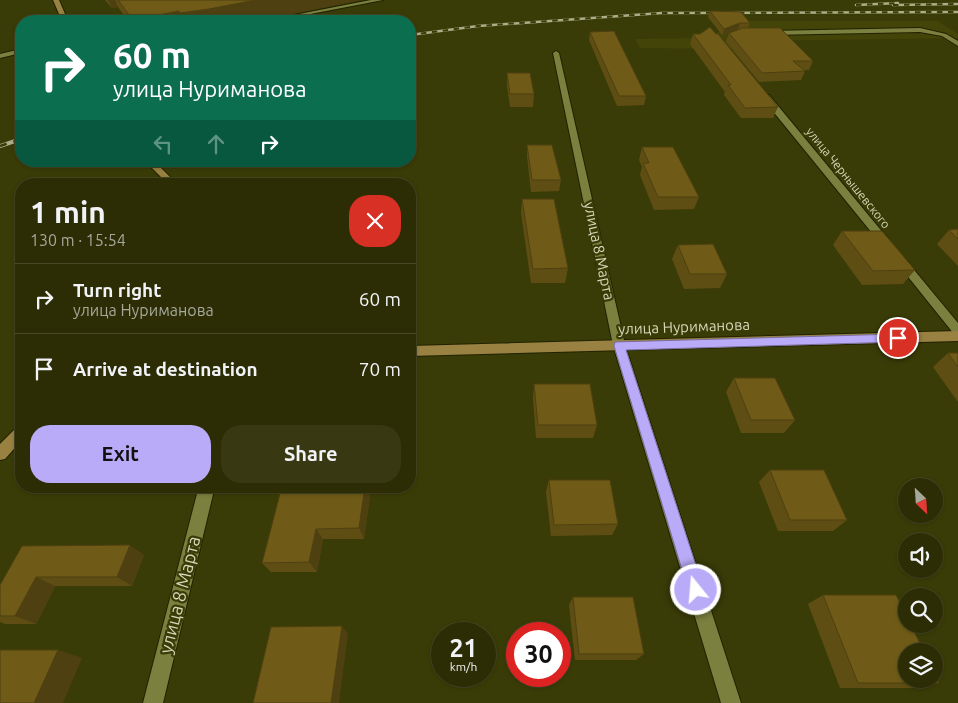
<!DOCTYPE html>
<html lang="en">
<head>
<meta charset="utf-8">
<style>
  :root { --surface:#2c2d05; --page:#383913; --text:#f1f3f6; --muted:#a6a89a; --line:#484927; --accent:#b9abf7 }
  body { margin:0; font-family:Ubuntu,sans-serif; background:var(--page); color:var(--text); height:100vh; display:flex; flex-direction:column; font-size:19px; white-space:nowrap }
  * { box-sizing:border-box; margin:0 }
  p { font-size:16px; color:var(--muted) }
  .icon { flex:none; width:28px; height:28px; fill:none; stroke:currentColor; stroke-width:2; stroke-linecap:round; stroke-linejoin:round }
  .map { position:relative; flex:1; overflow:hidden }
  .side { position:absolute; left:15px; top:178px; width:401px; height:315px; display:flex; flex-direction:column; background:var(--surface); border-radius:20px; box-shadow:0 1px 4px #0004,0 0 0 1px var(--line) }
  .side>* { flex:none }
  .banner { position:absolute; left:15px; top:15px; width:401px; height:152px; border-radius:20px; box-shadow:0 1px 4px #0004,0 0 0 1px var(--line); background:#0b6e4f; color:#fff; overflow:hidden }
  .needle { width:32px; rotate:155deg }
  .fabs { position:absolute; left:898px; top:478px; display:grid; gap:10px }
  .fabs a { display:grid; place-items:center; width:45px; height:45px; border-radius:50%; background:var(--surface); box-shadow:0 1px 4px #0004,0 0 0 1px var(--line); font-size:25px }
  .speed { position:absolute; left:431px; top:622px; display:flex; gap:10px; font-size:25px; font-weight:700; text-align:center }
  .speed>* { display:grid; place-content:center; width:65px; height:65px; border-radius:50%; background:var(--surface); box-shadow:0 1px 4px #0004,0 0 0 1px var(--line); line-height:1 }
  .speed small { font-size:12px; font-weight:400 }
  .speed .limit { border:8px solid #d22; background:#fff; color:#111 }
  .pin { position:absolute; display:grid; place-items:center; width:42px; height:42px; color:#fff; margin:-21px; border:2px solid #fff; border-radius:50%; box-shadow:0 1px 5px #0007 }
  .me { position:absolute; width:55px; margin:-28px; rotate:343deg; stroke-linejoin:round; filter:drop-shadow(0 0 4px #0008) }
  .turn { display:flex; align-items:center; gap:18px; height:105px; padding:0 15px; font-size:22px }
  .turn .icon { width:65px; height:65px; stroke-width:2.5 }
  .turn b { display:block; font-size:35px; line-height:42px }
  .lanes { display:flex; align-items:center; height:48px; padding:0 15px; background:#0003; justify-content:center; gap:25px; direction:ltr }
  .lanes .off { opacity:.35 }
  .round { display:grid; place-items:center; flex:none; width:52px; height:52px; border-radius:20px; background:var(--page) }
  .summary { display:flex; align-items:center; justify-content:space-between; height:85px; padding:0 15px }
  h1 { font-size:30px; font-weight:600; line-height:38px }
  .action { display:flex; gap:10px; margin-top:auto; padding:10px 15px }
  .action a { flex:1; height:58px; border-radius:20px; background:var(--accent); color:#111; font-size:20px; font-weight:600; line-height:58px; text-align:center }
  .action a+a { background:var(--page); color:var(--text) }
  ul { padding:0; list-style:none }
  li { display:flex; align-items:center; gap:15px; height:70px; padding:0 15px; border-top:1px solid var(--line) }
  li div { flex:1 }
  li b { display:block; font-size:19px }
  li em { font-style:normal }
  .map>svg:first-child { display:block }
  .built { fill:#434508 }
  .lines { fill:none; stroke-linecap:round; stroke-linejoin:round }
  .lane-casing { stroke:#212201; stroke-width:2 }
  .street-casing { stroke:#212201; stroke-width:2 }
  .secondary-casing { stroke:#212201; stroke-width:2 }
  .lane { fill:#7b803f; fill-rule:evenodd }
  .street { fill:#7b803f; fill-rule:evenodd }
  .secondary { fill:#998141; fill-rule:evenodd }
  .rail-far1-casing { stroke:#abae88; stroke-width:2.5 }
  .rail-casing { stroke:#abae88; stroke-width:4 }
  .rail-far1 { stroke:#3a3c07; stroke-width:2; stroke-dasharray:5.5; stroke-linecap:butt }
  .rail { stroke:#3a3c07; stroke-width:2.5; stroke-dasharray:7; stroke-linecap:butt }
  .wall { fill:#5f4e14 }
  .shaded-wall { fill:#4e4010 }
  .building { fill:#6f5b17; stroke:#4e4010 }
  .route { fill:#b9abf7; stroke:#786fa1 }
  .labels { text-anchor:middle; stroke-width:4.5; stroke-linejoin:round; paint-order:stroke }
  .far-street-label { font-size:12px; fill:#d4d8b7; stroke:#3a3c07 }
  .street-label { font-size:15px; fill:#d4d8b7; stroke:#3a3c07 }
  .near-street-label { font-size:18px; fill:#d4d8b7; stroke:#3a3c07 }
</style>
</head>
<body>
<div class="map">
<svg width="958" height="703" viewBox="0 0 958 703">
  <rect width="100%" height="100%" fill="#3a3c07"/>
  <!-- built -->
  <path class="built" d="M745,21H938L958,34V38L738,41L739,49L640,48L635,39L704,38Z"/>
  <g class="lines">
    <defs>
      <path id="lane" d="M371,0H383L274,21H263Z"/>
      <path id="street" d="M920,28L946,34L958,41V46L942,36L920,32L768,35L765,33L768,31Z
        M21,49V53L0,58V54Z
        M556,51L559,53L625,345L741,703H721L613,345L553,53Z
        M763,95H769L889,240L890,242L889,244H881L763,99Z
        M901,258L905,259L958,323V335L954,334L897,263L896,261L897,259Z
        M199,486H215L163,703H143Z"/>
      <path id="secondary" d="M53,0H59L68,21H62Z
        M145,161H154L177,184H168Z
        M958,331V341L410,356V346Z
        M21,426V441L5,459L0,460V444L16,428Z"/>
    </defs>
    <!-- lane casing -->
    <use href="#lane" class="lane-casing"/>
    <!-- street casing -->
    <use href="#street" class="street-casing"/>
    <!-- secondary casing -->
    <use href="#secondary" class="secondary-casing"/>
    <!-- lane -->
    <use href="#lane" class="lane"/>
    <!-- street -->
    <use href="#street" class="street"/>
    <!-- secondary -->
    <use href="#secondary" class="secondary"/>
    <defs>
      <path id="rail-far1" d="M856,5L898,3
        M893,5L958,4
        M410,35L478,26L662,13L958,12"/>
      <path id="rail" d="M0,146L21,139"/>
    </defs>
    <!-- rail-far1 casing -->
    <use href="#rail-far1" class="rail-far1-casing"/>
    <!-- rail casing -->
    <use href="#rail" class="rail-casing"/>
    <!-- rail-far1 -->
    <use href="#rail-far1" class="rail-far1"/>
    <!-- rail -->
    <use href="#rail" class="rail"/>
  </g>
  <!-- wall -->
  <path class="wall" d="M105,0H360L257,21H128L118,7L112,8Z
    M710,11L750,23L748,28L813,61L809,70H804L805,71L801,80L759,82L726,42L729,33L741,29H738L722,35L708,17Z
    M590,32L646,96L644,105L617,106L589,40Z
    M693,34L778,107L773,118H741L724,95L725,92L690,44Z
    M507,73L534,94L533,107H510L507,86Z
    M527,145L561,180L559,191L531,192L527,156Z
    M642,147L699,197L694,209L654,210L640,175L642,167L639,160Z
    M522,199L568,268L565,283H531L521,213Z
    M958,229V266L937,244L949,230Z
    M842,231L915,270L903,284L862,285L833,245Z
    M678,245L727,274L720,288L684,289L672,259Z
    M948,353H958V402L933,367Z
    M734,378L795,420L784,433H741L726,392Z
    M534,384L597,425L593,438H536L533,398Z
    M770,470L847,520L833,531H778L759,482Z
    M549,480L618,524L612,535L551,536L546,492Z
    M365,486H366L370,496L364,539H323L317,572H271L262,563Z
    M144,555L132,586H55L36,624H5L0,622V585Z
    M823,595L939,683L917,688H840L808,604Z
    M573,597L644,654L636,660H575L569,605Z"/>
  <!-- shaded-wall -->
  <path class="shaded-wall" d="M108,0H115L118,7L112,8Z
    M256,0H360L257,21H183L180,13Z
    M179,11L182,21H133V20Z
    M740,23L738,29L722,35L724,29Z
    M365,486H366L370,496L364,539L359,528Z
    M316,529L323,539L317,572L309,562Z
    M130,545L144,555L132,586L117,577Z
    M36,577L55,586L36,624L15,616Z
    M342,626L348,634L339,703H331Z
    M58,650L82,658L63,703H34Z"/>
  <!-- building -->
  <path class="building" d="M118,0H256L209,9L180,13L179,11L133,20Z
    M710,11L741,12L750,23H740L724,29Z
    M710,27L716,34H718L778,107L745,108L728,85H731L693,34H700Z
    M743,28H780L813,61H793L805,71L762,73L729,33Z
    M614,31L646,96H619L590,32Z
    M507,73H530L534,94H510Z
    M527,145H552L561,180H532Z
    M642,147H673L699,197H658L643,163H649Z
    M522,199H554L568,268L533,269Z
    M958,229V239L949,230Z
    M842,231H882L915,270L873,271Z
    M713,244L727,274H690L678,245Z
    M948,353H958V367Z
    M734,378H775L795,420H751Z
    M534,384H590L597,425H538Z
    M770,470H824L847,520H790Z
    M549,480H610L618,524L554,525Z
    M282,486H365L359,528L316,529L309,562L262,563Z
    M130,545L117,577H36L15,616H0V585L22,546Z
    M823,595H896L906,615V624H910L924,651H906V679H934V671L939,683H858Z
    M573,597H633L644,654H579Z
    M342,626L331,703H253L271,627Z
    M0,650H58L34,703H0Z"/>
  <!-- route -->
  <path class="route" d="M898,334L904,338L898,342L626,350L704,590L701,596L696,598L690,596L614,346L615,342Z"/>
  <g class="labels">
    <!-- far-street labels -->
    <g class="far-street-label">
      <text transform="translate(848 178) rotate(51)" y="4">улица Чернышевского</text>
    </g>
    <!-- street labels -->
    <g class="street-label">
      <text transform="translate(599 251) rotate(78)" y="5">улица 8 Марта</text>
      <text transform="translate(684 327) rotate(-2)" y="5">улица Нуриманова</text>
    </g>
    <!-- near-street labels -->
    <g class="near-street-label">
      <text transform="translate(180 595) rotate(-76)" y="6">улица 8 Марта</text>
    </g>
  </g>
</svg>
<div class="fabs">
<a><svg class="needle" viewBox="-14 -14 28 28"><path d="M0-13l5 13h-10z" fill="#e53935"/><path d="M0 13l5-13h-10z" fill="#a6a89a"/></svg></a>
<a><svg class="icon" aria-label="sound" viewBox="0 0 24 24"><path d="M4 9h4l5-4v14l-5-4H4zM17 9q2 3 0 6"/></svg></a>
<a><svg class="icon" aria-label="search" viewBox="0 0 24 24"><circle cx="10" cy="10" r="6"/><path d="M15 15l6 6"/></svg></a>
<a><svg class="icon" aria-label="layers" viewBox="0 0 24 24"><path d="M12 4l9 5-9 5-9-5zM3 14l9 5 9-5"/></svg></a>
</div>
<div class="speed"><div>21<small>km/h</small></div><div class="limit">30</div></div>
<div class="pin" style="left:898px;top:338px;background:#d93025"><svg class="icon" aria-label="arrive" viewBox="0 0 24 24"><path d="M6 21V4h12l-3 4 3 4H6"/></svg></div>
<svg class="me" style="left:696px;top:590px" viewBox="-20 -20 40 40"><circle r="17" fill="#b9abf7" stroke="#fff" stroke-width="3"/><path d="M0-11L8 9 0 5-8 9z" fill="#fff"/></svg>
<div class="banner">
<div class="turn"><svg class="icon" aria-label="right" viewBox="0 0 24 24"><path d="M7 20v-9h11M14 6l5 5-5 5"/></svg><div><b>60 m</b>улица Нуриманова</div></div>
<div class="lanes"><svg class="icon off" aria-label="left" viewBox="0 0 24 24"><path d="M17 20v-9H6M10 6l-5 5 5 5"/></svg><svg class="icon off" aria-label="ahead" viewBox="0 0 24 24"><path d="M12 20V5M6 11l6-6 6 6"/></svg><svg class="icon" aria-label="right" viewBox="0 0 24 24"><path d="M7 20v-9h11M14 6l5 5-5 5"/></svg></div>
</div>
<section class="side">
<div class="summary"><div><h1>1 min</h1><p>130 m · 15:54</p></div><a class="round" style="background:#d93025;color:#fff"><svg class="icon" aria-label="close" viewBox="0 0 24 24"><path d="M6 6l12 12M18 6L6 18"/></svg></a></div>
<ul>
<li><svg class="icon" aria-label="right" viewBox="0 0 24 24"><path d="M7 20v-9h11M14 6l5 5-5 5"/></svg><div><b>Turn right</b><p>улица Нуриманова</p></div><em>60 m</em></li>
<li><svg class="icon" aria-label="arrive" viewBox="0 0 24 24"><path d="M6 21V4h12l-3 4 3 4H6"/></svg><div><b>Arrive at destination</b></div><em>70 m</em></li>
</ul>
<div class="action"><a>Exit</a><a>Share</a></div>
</section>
</div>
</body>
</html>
